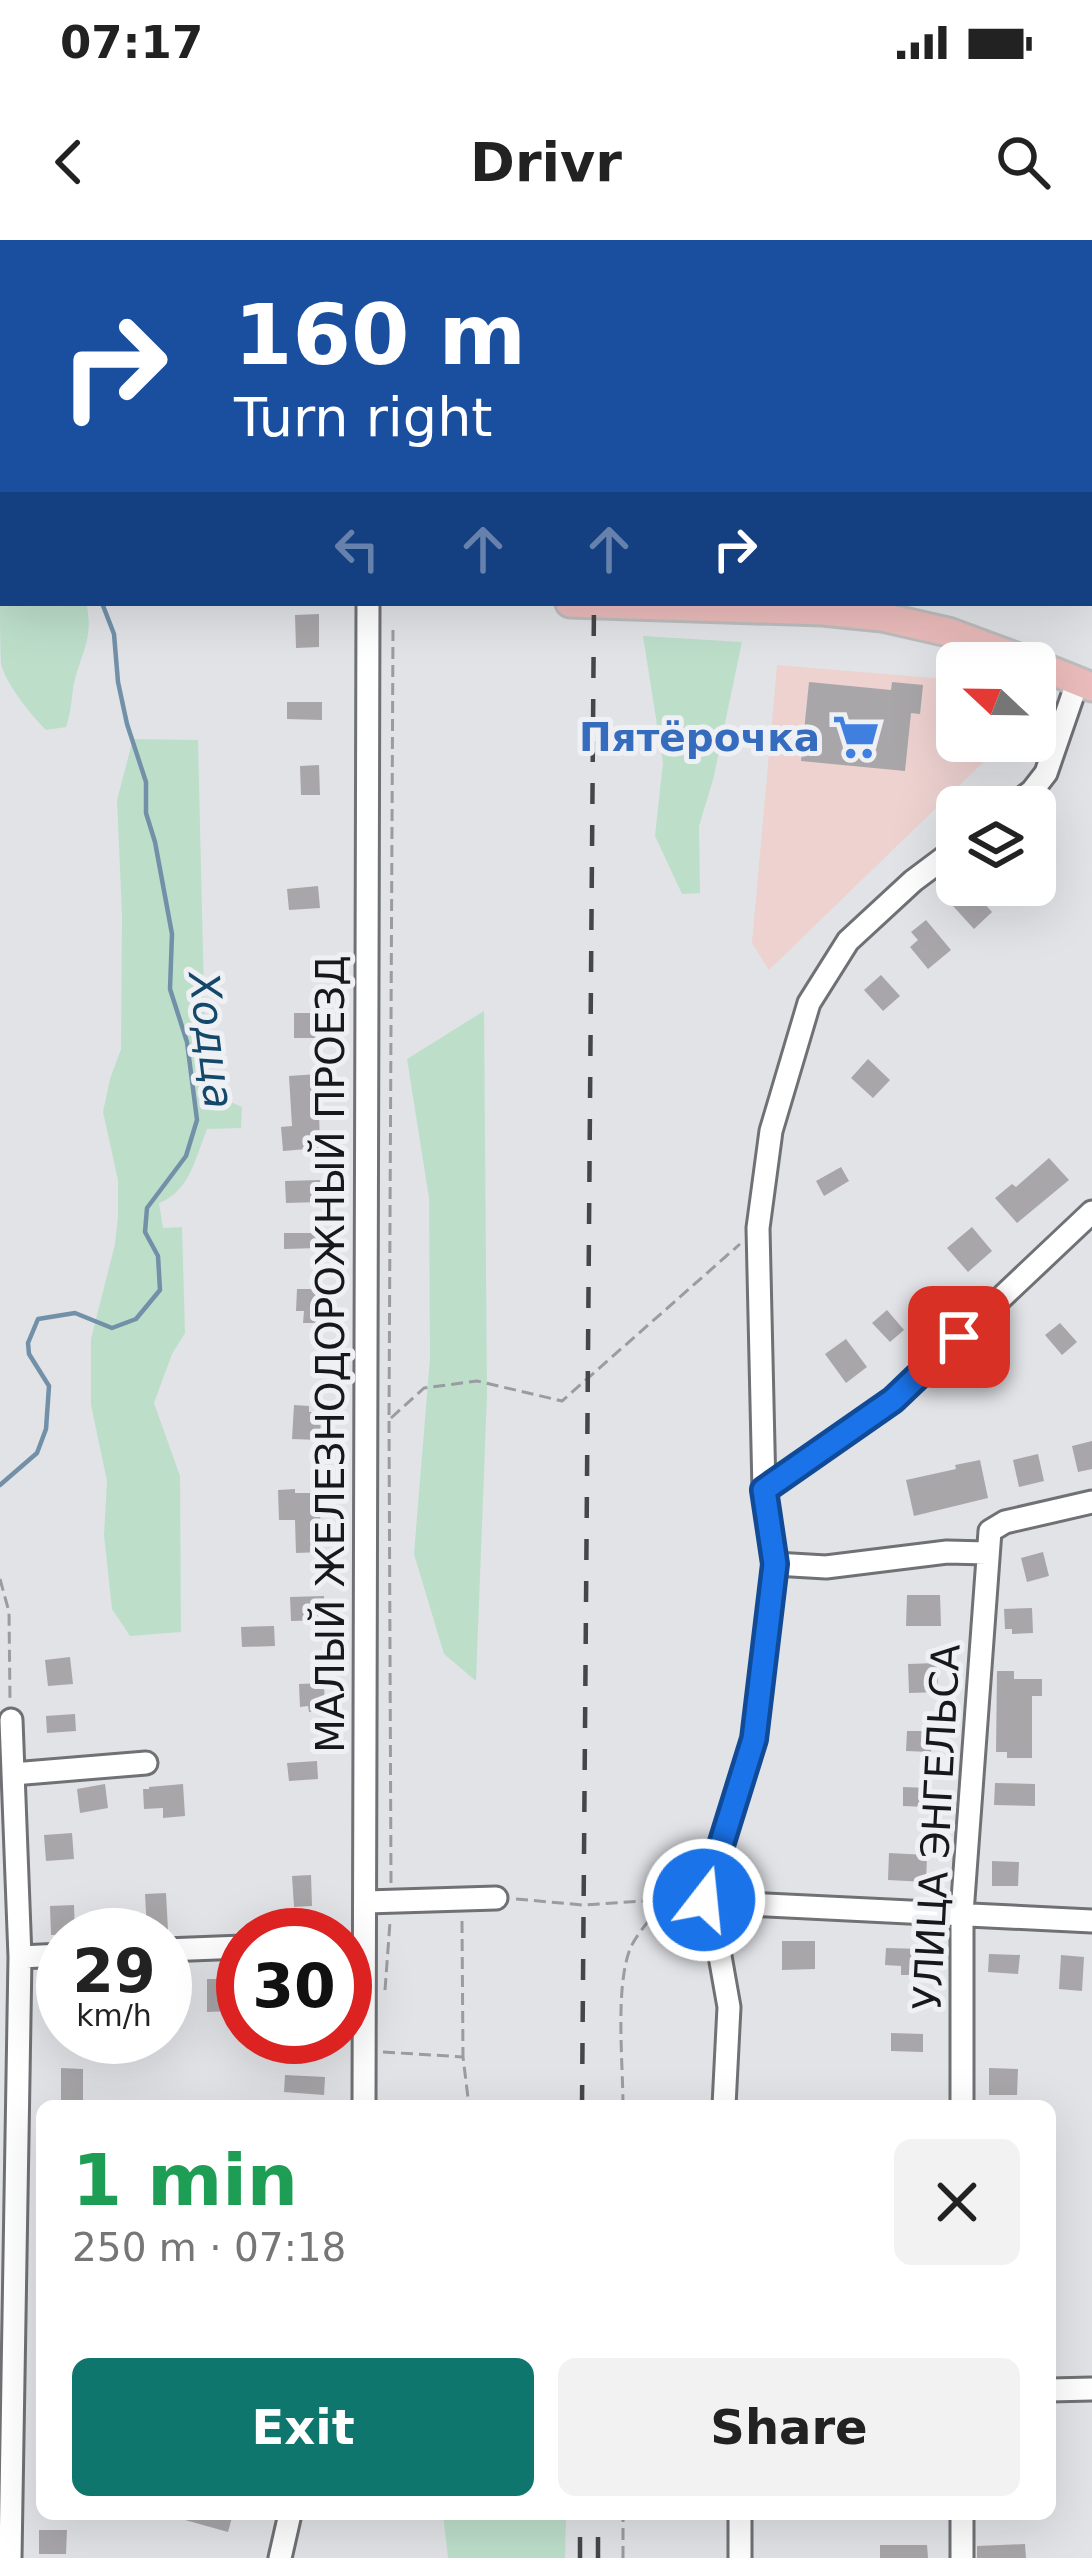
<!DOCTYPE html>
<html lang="en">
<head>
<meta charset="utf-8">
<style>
  :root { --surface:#fff; --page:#f2f2f2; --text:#222; --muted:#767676; --accent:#0f766e }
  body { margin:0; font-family:"DejaVu Sans",sans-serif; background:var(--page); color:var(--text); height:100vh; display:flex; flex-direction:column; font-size:45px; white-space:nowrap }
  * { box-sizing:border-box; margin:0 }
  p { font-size:39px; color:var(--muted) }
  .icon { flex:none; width:66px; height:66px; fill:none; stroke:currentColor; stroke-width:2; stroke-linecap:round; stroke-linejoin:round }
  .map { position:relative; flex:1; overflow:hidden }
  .panel { position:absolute; left:36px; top:1860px; width:1020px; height:420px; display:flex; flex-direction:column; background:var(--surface); border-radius:18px; box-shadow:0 12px 48px #0002 }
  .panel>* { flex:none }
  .hud { position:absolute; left:0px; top:0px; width:1092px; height:366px; box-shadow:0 12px 48px #0002; background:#1a4fa0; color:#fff; overflow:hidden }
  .needle { width:78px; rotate:292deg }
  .buttons { position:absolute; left:936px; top:402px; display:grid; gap:24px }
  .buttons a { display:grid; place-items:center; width:120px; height:120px; border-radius:18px; background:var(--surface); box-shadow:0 12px 48px #0002; font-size:60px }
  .speed { position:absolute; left:36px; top:1668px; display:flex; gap:24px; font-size:60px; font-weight:700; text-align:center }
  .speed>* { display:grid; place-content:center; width:156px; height:156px; border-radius:50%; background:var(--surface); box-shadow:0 12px 48px #0002; line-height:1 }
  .speed small { font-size:30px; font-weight:400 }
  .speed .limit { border:18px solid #d22; background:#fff; color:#111 }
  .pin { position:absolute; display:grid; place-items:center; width:102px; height:102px; color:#fff; margin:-51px; border-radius:24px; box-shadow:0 6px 18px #0006 }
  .me { position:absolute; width:132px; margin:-66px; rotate:16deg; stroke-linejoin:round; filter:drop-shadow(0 0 9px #0008) }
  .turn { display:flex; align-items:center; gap:42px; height:252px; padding:0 36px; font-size:54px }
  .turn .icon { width:156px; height:156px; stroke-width:2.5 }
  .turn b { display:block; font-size:84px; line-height:102px }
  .lanes { display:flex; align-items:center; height:114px; padding:0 36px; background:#0003; justify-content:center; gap:60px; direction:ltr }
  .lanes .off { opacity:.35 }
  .round { display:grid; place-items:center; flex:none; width:126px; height:126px; border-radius:18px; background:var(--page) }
  .head { display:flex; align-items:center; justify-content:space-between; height:204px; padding:0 36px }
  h1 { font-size:72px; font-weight:600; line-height:90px; color:#1e9e55 }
  .action { display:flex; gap:24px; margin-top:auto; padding:24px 36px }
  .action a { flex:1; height:138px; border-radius:18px; background:var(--accent); color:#fff; font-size:48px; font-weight:600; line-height:138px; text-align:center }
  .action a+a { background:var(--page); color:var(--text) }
  .status { display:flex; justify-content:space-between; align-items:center; height:84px; padding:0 60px; background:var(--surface); direction:ltr }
  .status svg { height:33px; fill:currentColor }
  header { display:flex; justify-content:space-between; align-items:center; height:156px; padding:0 36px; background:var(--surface); font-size:54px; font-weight:600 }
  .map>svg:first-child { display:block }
  .commercial { fill:#edd2d0 }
  .built { fill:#d1d9e2 }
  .green { fill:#bddfca }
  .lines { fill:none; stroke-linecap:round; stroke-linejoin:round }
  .stream { stroke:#7291a9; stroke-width:4.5 }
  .river { stroke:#7291a9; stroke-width:30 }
  .building { fill:#a8a6a9 }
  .minor-casing { stroke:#6f7174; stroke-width:27 }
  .major-casing { stroke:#bebebf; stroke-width:33 }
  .path { stroke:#9b9ca0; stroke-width:3; stroke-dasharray:12 6; stroke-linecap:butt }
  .minor { stroke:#fff; stroke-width:21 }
  .major { stroke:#ecbcbc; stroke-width:27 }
  .rail { stroke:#464649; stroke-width:4.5; stroke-dasharray:21 21; stroke-linecap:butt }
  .route-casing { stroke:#114b97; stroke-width:30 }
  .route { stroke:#1a73e8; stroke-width:21 }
  .labels { text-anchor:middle; stroke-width:10; stroke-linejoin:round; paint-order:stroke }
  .shop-label { font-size:39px; font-weight:bold; fill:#366cbe; stroke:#eef0f4; text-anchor:end }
  .street-label { font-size:39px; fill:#18181a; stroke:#eef0f4 }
  .water-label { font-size:42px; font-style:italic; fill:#13486b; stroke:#eef0f4 }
</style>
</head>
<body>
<div class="status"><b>07:17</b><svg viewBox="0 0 49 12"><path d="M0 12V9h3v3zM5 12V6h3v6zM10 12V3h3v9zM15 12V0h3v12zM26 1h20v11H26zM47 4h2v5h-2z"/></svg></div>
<header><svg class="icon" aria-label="back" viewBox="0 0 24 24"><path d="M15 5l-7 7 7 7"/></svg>Drivr<svg class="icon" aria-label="search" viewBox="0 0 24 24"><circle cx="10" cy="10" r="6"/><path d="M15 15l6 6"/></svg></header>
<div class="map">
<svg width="1092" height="2318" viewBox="0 0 1092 2318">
  <rect width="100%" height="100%" fill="#e1e3e7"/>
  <!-- commercial -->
  <path class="commercial" d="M777,425L957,440V501H999L1000,506L769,730L752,703Z"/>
  <!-- built -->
  <path class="built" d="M673,0H981L980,3H673Z"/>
  <!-- green -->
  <path class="green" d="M3,340V363H86C94,394 83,410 75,439C71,455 72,471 66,487L46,490C31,475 6,444 1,424C0,399 0,369 0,344Z
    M643,396L742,402L713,540L699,586L700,653L682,654L655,596L663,523Z
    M133,499L198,500L206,842L219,857L242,867L241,888L207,889C196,917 189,952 159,963L163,988L182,987L185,1093L172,1114L154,1163L180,1236L181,1392L130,1396L112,1369L104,1295L107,1241L91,1165V1099L115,1004L118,977V940L103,872L110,839L121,809L122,675L117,560Z
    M484,771L487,1155L476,1441L444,1414L414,1314L430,1118L429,958L407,819Z
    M443,2274H566L565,2318H448Z"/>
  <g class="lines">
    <!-- stream -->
    <path class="stream" d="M0,1245L37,1213L46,1189L49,1146L29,1114L28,1103L38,1079L75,1073L112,1088L136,1079L160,1050L158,1016L145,992L147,968L186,916L197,880L187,802L170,749L172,694L155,602L146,573V542L127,484L118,442L114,394L102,363"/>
    <!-- river -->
    <path class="river" d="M1089,138L1092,140
      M0,161H3"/>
  </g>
  <!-- building -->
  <path class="building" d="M319,374V407L296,408L295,375Z
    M809,442L891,450L892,442L923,445L920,474L911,473L905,531L801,521Z
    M287,462H322V480L287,479Z
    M319,525L320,555H301L300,526Z
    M318,646L320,668L289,670L287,649Z
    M972,650L992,672L974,689L953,666Z
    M926,680L951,710L928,729L910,707L918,700L911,692Z
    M881,735L900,756L883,771L864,750Z
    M294,773H319L320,798H294Z
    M868,819L890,840L873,858L851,838Z
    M318,834L320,908L283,911L281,887L292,886L289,836Z
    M1049,918L1069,940L1017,983L995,958L1012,944L1016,947Z
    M841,927L849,941L824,956L816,941Z
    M320,940L321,962L286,963L285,941Z
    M972,987L992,1011L968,1032L947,1008Z
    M284,993H319V1008L284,1009Z
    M297,1049H321L320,1083H303L304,1071H296Z
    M887,1070L904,1090L890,1102L872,1083Z
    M1060,1083L1077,1102L1062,1115L1045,1095Z
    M846,1099L867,1127L846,1143L825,1114Z
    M294,1165L309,1166V1172H321L320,1200L292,1199Z
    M1092,1201V1229L1078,1232L1072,1206Z
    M1038,1214L1044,1241L1019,1247L1013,1220Z
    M980,1220L988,1258L914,1276L906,1240L956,1229L955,1225Z
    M295,1249V1253H319L322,1312L296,1313L295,1280H279L278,1250Z
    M1043,1312L1049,1336L1027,1342L1021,1318Z
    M907,1355H940L941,1386H906Z
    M324,1356L325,1380L291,1381L290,1357Z
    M1032,1368L1033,1393L1012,1394V1389H1005L1004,1369Z
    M274,1386L275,1406L242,1407L241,1387Z
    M70,1417L73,1444L48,1446L45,1420Z
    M937,1423L938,1452L909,1453L908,1424Z
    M997,1431H1014V1439H1042V1456H1032V1518H1007V1512H996Z
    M324,1443L325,1471L309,1472L308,1466L300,1467L299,1444Z
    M75,1474L76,1491L47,1493L46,1476Z
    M907,1491H932L931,1512L906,1511Z
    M317,1521L318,1539L289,1541L287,1523Z
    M995,1543L1035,1544V1566L994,1565Z
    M105,1544L108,1568L80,1573L77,1549Z
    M183,1544L185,1576L163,1578V1568L144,1569L143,1549H149V1547Z
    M903,1547L927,1548V1567L903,1566Z
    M72,1593L74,1619L46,1621L44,1595Z
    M889,1613L927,1615L926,1642L888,1640Z
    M992,1621L1019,1622L1018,1646H992Z
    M311,1635L312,1666L294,1667L292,1636Z
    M166,1653L168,1690L147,1691L145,1654Z
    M74,1665L75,1695H51L50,1666Z
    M782,1701H815V1729L782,1730Z
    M886,1708L923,1709L922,1735H901V1726L885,1725Z
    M989,1714L1020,1715L1018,1734L988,1732Z
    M1061,1715L1084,1717L1082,1751L1059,1749Z
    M207,1739H229L230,1771L207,1772Z
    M891,1793L923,1794V1812L891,1811Z
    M61,1828L83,1829V1860H61Z
    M989,1828L1018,1829L1017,1855H989Z
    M285,1835L325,1837L324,1855L284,1852Z
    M178,2274H233L228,2292L178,2278Z
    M39,2290H67L66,2314H39Z
    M1025,2304L1026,2318H977V2306Z
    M880,2305H927L928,2318H880Z"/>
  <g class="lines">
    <defs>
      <path id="minor" d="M39,3L42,0
        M0,23L3,22
        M1011,567L1032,551L1046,533L1078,440
        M764,1250L893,1160L1092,972
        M775,1324L826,1327L947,1312L987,1313
        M13,1534L146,1523
        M664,1660L1092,1681
        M366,1662L496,1658
        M165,1710L243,1707
        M20,1717L63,1715
        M364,1866L368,363
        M724,1866L729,1767L720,1716L704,1684V1660L755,1499L775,1324L764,1250L758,988L771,891L809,763L848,701L913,641L957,608
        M962,1866V1673L990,1291L1005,1282L1092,1262
        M1050,2150L1092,2149
        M740,2274V2318
        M10,2318L20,1717L11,1480
        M280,2318L290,2274
        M962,2318V2274"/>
      <path id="major" d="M270,0L273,3
        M570,363L823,371L882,377L948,392L1032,423
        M1035,424L1092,447"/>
    </defs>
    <!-- minor casing -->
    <use href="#minor" class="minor-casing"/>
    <!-- major casing -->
    <use href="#major" class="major-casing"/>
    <!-- path -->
    <path class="path" d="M484,0L487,3
      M391,1178L424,1148L477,1141L562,1161L740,1004
      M0,1339L9,1372L10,1460
      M391,1643L389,1179L393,390
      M516,1659L583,1665L644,1661
      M462,1681L463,1817
      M385,1750L390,1682
      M383,1812L463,1817L469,1866
      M623,1866C623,1823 615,1748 630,1709C635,1697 645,1686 652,1676
      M623,2318V2274"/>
    <!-- minor -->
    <use href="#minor" class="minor"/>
    <!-- major -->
    <use href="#major" class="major"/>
    <!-- rail -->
    <path class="rail" d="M609,0V3
      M582,1866L594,363
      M580,2318V2274
      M598,2318V2274"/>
  </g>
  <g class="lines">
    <defs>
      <path id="route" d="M704,1660L754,1499L775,1324L764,1250L893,1160L959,1097"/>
    </defs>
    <!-- route casing -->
    <use href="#route" class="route-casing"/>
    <!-- route -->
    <use href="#route" class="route"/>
  </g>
  <!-- icons -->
  <defs>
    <symbol id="supermarket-bare" viewBox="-9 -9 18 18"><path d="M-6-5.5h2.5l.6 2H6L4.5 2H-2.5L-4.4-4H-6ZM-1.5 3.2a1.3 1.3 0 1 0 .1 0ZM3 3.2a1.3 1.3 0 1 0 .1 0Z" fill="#3f7fe0" stroke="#eef0f4" stroke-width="2.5" paint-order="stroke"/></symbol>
  </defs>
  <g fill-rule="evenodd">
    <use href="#supermarket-bare" x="823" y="464" width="66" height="66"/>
  </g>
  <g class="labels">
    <!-- shop labels -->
    <g class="shop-label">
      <text x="820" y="511">Пятёрочка</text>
    </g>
    <!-- street labels -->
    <g class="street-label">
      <text transform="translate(330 1114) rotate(-90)" y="14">МАЛЫЙ ЖЕЛЕЗНОДОРОЖНЫЙ ПРОЕЗД</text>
      <text transform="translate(936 1587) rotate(-87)" y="14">УЛИЦА ЭНГЕЛЬСА</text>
    </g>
    <!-- water labels -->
    <g class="water-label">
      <text transform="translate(212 800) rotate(83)" y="15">Ходца</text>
    </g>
  </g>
</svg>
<div class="buttons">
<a><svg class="needle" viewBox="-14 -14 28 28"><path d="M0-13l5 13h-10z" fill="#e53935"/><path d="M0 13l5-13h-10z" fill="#767676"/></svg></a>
<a><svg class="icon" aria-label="layers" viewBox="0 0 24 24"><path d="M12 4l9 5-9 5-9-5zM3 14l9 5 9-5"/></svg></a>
</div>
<div class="speed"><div>29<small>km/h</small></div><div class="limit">30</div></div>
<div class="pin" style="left:959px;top:1097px;background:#d93025"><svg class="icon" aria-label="arrive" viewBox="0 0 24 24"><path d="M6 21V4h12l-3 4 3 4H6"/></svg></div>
<svg class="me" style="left:704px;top:1660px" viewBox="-20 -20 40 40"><circle r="17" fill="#1a73e8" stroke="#fff" stroke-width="3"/><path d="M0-11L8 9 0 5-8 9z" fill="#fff"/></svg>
<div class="hud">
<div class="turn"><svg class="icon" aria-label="right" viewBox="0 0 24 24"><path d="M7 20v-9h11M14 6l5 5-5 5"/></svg><div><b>160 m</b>Turn right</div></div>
<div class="lanes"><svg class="icon off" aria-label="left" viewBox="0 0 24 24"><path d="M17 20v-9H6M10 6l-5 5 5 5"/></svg><svg class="icon off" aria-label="ahead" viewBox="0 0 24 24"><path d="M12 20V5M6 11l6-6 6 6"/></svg><svg class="icon off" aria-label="ahead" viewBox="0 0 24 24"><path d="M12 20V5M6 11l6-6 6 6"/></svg><svg class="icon" aria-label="right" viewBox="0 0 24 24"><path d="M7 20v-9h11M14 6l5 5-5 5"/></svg></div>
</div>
<section class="panel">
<div class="head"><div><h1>1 min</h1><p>250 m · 07:18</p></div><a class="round"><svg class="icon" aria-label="close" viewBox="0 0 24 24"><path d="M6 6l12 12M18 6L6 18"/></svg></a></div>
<div class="action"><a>Exit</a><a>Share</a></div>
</section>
</div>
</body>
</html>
